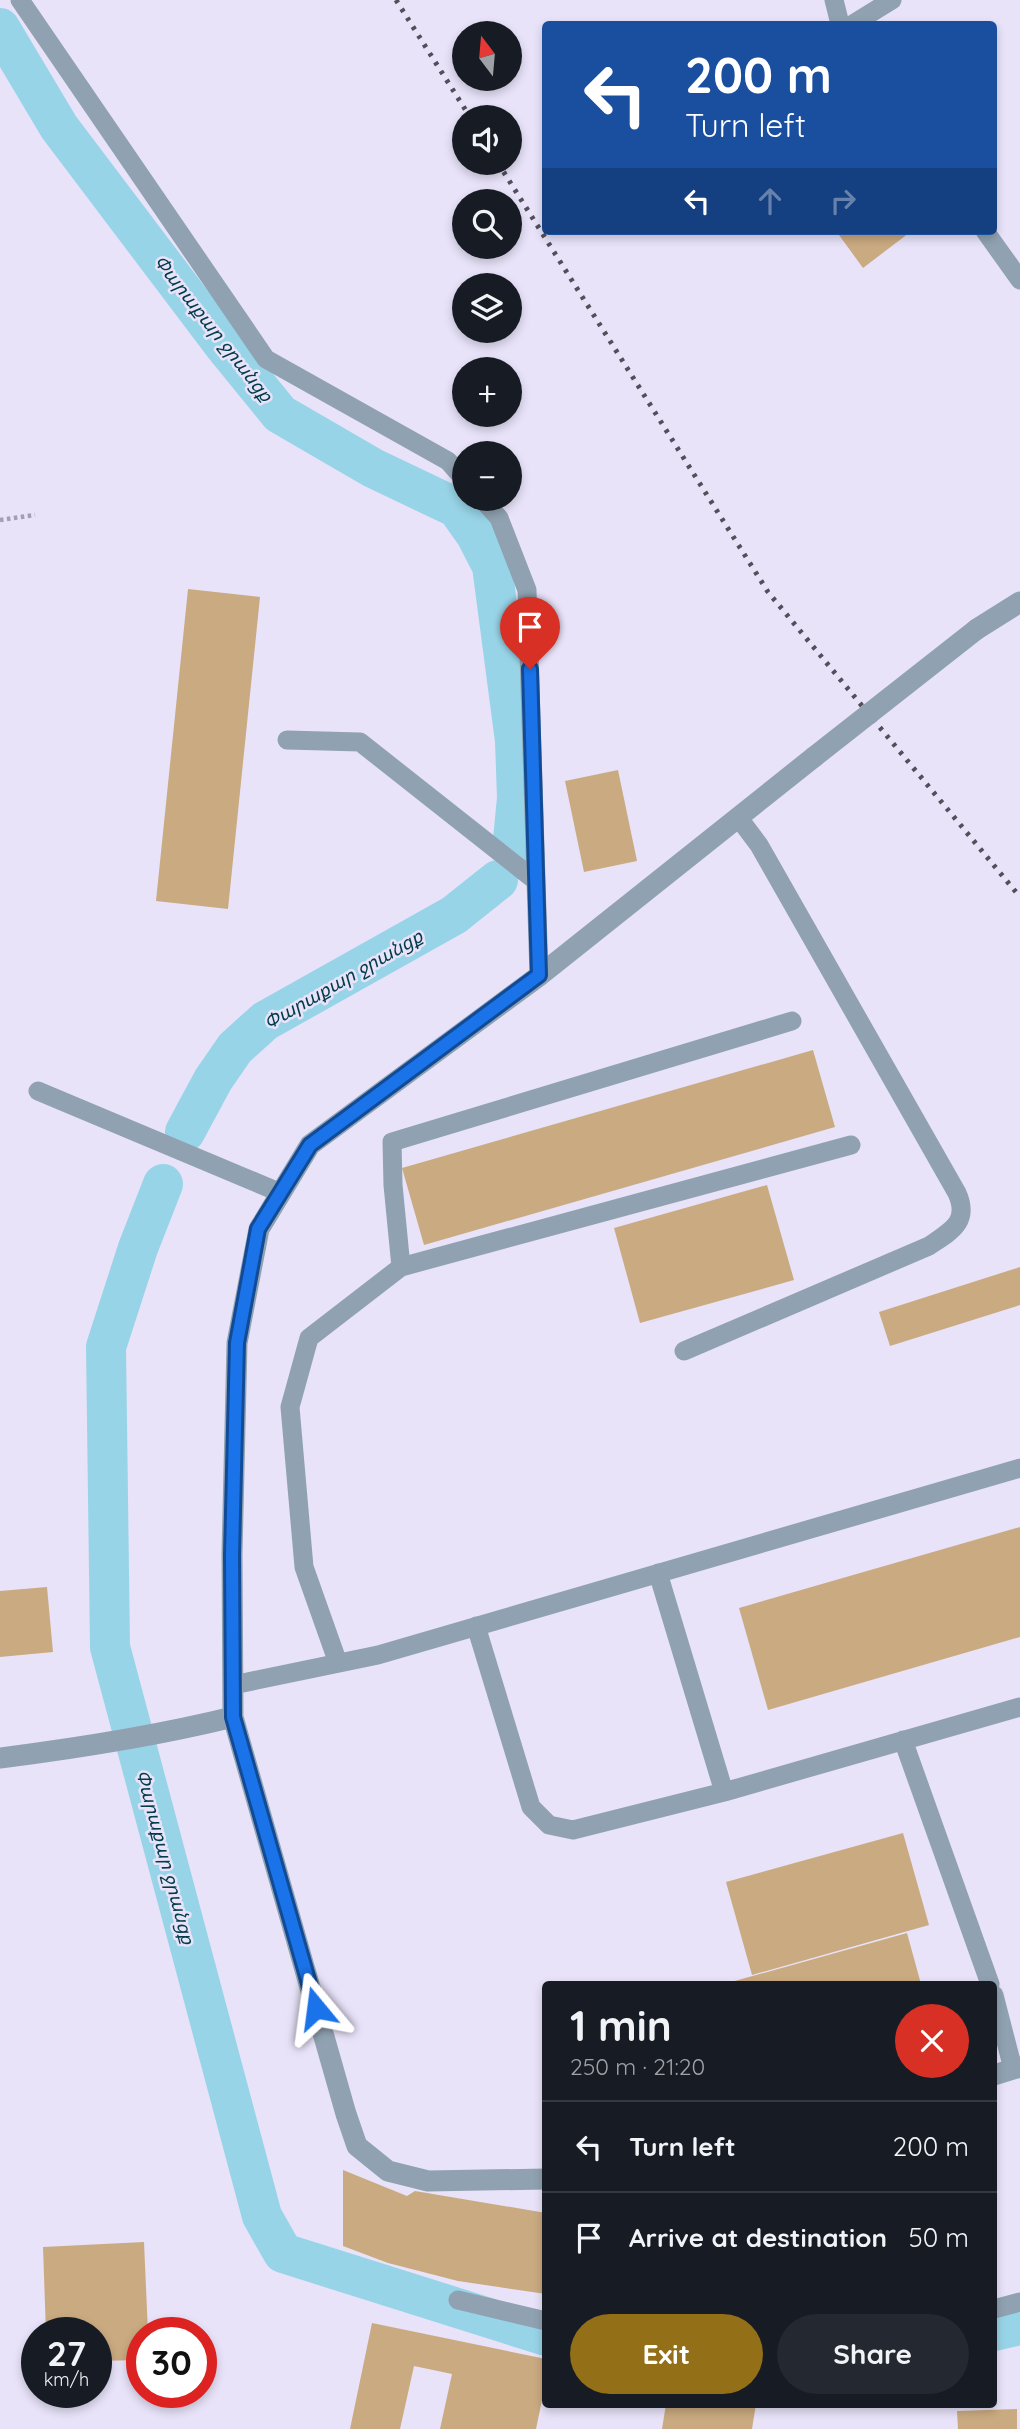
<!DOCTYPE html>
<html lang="en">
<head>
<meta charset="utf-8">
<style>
  :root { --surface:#171b24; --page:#242831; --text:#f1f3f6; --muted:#9ea1a6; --line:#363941; --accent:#936f17 }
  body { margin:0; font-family:Quicksand,"Noto Sans Armenian",sans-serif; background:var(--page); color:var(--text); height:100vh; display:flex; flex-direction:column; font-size:26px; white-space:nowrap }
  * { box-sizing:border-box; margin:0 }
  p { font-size:23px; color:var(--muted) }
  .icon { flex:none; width:38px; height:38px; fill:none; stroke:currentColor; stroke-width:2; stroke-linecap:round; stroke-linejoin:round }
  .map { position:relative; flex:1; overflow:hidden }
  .details { position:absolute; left:542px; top:1981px; width:455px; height:427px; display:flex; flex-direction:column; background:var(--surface); border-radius:7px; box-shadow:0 4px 10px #0003 }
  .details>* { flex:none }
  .top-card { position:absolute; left:542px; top:21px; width:455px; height:214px; border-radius:7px; box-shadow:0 4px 10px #0003; background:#1a4fa0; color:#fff; overflow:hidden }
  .needle { width:46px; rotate:344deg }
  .buttons { position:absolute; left:452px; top:21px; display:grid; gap:14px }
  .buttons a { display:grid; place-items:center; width:70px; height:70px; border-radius:50%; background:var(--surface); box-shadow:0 4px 10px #0003; font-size:35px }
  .speed { position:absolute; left:21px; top:2317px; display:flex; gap:14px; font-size:35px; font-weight:700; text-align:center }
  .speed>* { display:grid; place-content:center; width:91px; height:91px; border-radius:50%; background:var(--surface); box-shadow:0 4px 10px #0003; line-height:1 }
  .speed small { font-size:18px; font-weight:400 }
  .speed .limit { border:10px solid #d22; background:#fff; color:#111 }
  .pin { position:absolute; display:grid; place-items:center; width:60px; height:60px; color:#fff; margin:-72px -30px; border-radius:50% 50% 50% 0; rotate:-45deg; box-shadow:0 0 7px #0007 }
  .pin .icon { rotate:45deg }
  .me { position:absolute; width:77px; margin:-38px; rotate:344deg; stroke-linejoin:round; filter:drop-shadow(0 0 5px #0008) }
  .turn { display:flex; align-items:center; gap:24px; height:147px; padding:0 28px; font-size:32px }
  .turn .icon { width:91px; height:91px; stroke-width:2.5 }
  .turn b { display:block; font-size:49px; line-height:60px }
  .lanes { display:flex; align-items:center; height:66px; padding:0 28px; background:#0003; justify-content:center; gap:35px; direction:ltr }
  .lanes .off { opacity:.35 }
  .round { display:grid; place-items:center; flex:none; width:74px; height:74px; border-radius:37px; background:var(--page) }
  .head { display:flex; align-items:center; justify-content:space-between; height:119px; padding:0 28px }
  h1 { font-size:42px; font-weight:700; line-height:52px }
  .action { display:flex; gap:14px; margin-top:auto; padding:14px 28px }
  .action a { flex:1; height:80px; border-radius:42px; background:var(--accent); color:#fff; font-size:28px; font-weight:700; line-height:80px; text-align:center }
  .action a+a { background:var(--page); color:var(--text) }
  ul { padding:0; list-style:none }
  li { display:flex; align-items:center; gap:21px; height:91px; padding:0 28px; border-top:2px solid var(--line) }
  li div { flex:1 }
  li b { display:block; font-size:26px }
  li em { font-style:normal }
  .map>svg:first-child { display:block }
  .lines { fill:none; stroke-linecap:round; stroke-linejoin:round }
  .canal { stroke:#98d4e7; stroke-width:40 }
  .building { fill:#caaa81 }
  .path { stroke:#a39fb0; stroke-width:4.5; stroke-dasharray:3.5 3.5; stroke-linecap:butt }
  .lane { stroke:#90a2b1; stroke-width:19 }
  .street { stroke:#90a2b1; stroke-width:21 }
  .rail { stroke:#514f5a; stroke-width:5; stroke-dasharray:3.5 7; stroke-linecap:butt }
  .street-bridge { stroke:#90a2b1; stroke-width:21 }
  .route-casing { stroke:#114b97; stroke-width:18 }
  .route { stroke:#1a73e8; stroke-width:12 }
  .labels { text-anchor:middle; stroke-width:5; stroke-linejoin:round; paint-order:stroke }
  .water-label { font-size:19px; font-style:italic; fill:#023b49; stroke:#e8e3f9 }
</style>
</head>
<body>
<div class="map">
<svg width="1020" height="2429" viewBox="0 0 1020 2429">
  <rect width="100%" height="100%" fill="#e8e3f9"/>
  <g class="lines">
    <!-- canal -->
    <path class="canal" d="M0,28L59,127L223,344L280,414L373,468L457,508L476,535L492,566L515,741L517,798L512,850
      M185,1132L213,1080L235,1048L265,1021L454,915L498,880
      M163,1184L138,1248L106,1347L110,1647L262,2216L283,2253L546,2336
      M994,2331L1020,2325"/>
  </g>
  <!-- building -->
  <path class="building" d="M845,231H908L909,233L863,268L839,235Z
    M188,589L260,597L228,909L156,901Z
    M618,770L637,861L584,872L565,781Z
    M813,1050L835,1127L424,1245L402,1168Z
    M767,1185L794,1280L640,1323L614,1228Z
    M1020,1267V1305L890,1346L879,1312Z
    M1020,1527V1637L768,1710L739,1608Z
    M47,1587L53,1652L0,1657V1591Z
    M903,1833L929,1925L752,1975L726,1882Z
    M907,1933L921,1984H724Z
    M343,2170L407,2196L415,2191L546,2213V2294L458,2281L388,2263L343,2246Z
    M144,2242L148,2333H142V2360L96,2361V2333H46L43,2247Z
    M372,2323L546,2359V2381L536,2429H440L452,2374L414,2366L400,2429H350Z
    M666,2404H756L752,2429H662Z
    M1017,2409V2429H958L957,2411Z"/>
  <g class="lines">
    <!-- path -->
    <path class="path" d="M0,520L35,515"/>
    <!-- lane -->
    <path class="lane" d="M20,0L266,359L448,461L464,479
      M834,0L840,24
      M853,24L892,0
      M985,231L1020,280
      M482,499L499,518L527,590L539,976
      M287,740L360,742L536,881
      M38,1091L281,1193
      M401,1267L393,1185L392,1142L792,1021
      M684,1351L929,1246C951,1231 970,1222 957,1193L759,845L738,817
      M658,1573L724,1792
      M476,1626L531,1807L549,1825L573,1830L724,1792L1020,1707
      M338,1663L304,1567L290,1407L309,1338L401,1267L851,1145
      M233,1685L378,1655L1020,1468
      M903,1740L990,1984
      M994,1995L1013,2069
      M458,2300L546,2321
      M994,2309L1020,2302"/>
    <!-- street -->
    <path class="street" d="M977,629L1020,602
      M0,1758C79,1748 156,1736 233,1717
      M994,2075L1020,2067
      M546,2179L428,2181L388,2171L357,2146L346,2114L233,1717L232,1554L237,1343L259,1229L310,1145L539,976L814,757"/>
    <!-- rail -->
    <path class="rail" d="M396,0L470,117
      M498,163L768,592L1020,897"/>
    <!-- street-bridge -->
    <path class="street-bridge" d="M814,757L977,629"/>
  </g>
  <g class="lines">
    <defs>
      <path id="route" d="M316,2008L233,1717L232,1555L237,1343L258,1229L310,1145L539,975L530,669"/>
    </defs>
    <!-- route casing -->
    <use href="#route" class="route-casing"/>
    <!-- route -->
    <use href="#route" class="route"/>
  </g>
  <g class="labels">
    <!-- water labels -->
    <g class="water-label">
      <text transform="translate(214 328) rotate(52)" y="7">Փարաքար ջրանցք</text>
      <text transform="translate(343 979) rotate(-30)" y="7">Փարաքար ջրանցք</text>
      <text transform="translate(166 1857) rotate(75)" y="7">Փարաքար ջրանցք</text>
    </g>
  </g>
</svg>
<div class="buttons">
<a><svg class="needle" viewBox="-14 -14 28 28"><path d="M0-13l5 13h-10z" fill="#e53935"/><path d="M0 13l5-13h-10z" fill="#9ea1a6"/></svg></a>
<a><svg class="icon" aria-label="sound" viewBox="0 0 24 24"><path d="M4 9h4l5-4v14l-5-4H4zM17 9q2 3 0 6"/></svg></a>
<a><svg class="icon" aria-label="search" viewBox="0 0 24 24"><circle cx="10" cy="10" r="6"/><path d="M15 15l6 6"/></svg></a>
<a><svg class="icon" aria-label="layers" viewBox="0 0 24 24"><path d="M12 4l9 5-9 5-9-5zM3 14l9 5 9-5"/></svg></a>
<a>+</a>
<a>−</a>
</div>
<div class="speed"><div>27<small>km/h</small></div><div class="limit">30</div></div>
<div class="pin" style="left:530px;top:669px;background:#d93025"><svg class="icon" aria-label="arrive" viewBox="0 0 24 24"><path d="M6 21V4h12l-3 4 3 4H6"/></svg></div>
<svg class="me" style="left:316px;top:2008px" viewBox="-20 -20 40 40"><path d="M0-17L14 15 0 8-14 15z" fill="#1a73e8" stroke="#fff" stroke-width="4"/></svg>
<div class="top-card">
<div class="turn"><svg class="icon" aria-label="left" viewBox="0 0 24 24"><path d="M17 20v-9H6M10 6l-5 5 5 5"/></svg><div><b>200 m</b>Turn left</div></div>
<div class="lanes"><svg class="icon" aria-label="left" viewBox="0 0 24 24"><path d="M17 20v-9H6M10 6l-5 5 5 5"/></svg><svg class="icon off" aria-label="ahead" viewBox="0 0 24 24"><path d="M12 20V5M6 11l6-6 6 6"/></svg><svg class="icon off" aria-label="right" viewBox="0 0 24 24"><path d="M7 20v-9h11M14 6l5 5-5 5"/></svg></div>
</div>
<section class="details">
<div class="head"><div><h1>1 min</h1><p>250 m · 21:20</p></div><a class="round" style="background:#d93025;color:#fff"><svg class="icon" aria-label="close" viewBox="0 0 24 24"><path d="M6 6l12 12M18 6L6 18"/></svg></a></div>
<ul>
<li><svg class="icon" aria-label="left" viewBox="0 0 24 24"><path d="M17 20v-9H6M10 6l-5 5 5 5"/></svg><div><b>Turn left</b></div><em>200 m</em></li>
<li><svg class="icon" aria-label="arrive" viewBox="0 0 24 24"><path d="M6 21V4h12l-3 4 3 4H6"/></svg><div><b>Arrive at destination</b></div><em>50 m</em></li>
</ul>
<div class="action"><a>Exit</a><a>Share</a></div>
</section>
</div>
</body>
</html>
